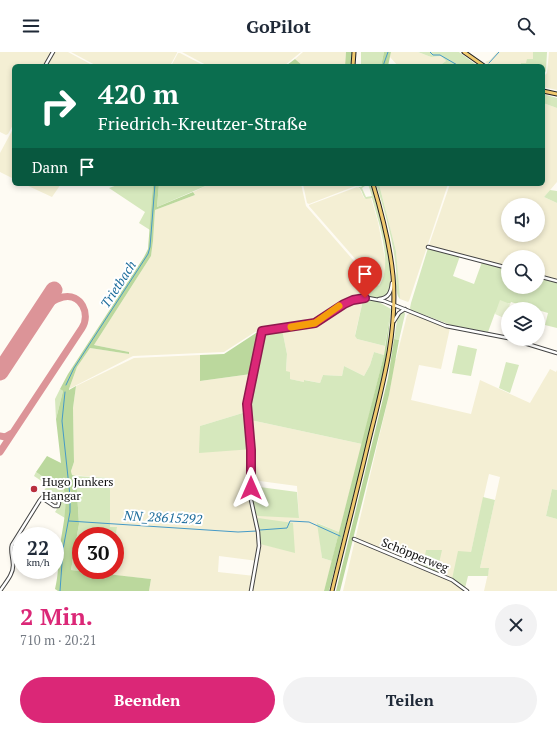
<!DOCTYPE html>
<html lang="de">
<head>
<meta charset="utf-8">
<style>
  :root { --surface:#fff; --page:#f2f2f3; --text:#1f2937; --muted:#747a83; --accent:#db2777 }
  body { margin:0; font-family:"PT Serif",serif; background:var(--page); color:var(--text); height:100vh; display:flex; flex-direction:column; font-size:15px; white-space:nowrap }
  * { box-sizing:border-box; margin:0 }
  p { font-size:13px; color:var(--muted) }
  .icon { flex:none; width:22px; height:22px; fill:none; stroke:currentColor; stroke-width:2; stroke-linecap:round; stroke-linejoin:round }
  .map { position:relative; height:539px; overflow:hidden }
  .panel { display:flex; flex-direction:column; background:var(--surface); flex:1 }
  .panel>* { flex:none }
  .top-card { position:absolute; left:12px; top:12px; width:533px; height:122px; border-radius:6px; box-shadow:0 2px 6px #0003; background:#0b6e4f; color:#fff; overflow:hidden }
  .controls { position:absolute; left:501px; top:146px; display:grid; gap:8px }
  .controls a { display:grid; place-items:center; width:44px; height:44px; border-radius:50%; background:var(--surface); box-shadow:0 2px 6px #0003; font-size:20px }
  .speed { position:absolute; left:12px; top:475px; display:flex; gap:8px; font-size:20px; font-weight:700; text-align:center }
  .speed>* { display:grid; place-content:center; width:52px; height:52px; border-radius:50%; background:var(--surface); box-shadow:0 2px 6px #0003; line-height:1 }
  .speed small { font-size:10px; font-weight:400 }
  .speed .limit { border:6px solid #d22; background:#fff; color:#111 }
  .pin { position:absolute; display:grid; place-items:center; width:34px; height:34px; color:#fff; margin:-41px -17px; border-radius:50% 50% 50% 0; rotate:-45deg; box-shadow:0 0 4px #0007 }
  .pin .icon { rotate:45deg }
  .me { position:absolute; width:44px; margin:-22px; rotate:0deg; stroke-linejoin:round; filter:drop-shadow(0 0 3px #0008) }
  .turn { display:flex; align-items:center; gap:14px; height:84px; padding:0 20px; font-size:18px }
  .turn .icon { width:52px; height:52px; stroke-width:2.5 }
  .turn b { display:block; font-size:28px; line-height:34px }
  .then { display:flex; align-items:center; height:38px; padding:0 20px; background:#0003; gap:8px; font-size:15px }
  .round { display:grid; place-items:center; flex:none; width:42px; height:42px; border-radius:21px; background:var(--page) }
  .summary { display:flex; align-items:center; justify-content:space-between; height:68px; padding:0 20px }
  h1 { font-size:24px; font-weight:600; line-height:30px; color:var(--accent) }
  .action { display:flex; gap:8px; margin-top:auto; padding:8px 20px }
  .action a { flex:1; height:46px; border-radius:24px; background:var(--accent); color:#fff; font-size:16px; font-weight:600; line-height:46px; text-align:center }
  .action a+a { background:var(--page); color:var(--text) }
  header { display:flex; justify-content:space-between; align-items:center; height:52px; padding:0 20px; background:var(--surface); font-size:18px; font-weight:600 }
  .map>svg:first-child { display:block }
  .farmland { fill:#f4efd4; fill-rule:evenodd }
  .green { fill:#d6e8bd; fill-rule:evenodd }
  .forest { fill:#bbd89d }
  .pitch { fill:#e6efcf }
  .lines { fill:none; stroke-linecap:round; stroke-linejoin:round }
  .stream { stroke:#459ac7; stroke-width:1 }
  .taxiway { stroke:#dc9498; stroke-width:7 }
  .runway { stroke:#dc9498; stroke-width:17 }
  .minor-casing { stroke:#434343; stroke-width:4.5 }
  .major-casing { stroke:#212121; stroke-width:5 }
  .minor { stroke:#fff; stroke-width:2.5 }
  .major { stroke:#f1ca70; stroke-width:3 }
  .route-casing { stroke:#8e194d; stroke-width:10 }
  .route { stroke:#db2777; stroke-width:7 }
  .slow { stroke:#f59e0b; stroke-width:7 }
  .poi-dot { fill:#b92e3d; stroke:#fff; stroke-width:1.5 }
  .labels { text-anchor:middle; stroke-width:4; stroke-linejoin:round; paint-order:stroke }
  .poi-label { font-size:12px; fill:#101010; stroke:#fff; text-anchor:start }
  .street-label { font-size:12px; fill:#101010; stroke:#fff }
  .water-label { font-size:13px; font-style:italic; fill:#1e6d9c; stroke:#fff }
</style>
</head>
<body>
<header><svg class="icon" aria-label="menu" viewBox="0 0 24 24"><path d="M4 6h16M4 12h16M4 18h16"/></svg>GoPilot<svg class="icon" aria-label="search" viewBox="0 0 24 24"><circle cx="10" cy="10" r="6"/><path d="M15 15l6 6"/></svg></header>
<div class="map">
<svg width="557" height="539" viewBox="0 0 557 539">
  <rect width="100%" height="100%" fill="#fefbf3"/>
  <!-- farmland -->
  <path class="farmland" d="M0,0H52L44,14H14V71L8,82L6,83L0,80Z
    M54,0H68L94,14H46Z
    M71,0H177V1L170,14H97Z
    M182,0H301L284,14H208Z
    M303,0H346L345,14H303L295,7Z
    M391,0H418L431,5L441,4L446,9L439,14H398L390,5Z
    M497,0H533V7L526,11H521V14H491L485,10L490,8Z
    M549,0H557V38L543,35V25L547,21Z
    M178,1H180L205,14H171Z
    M543,51L557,56V130L544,145L557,151V229L538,224V205H508V216L430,194L429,193L450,132H543ZM508,153H538V183H508Z
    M14,75V127L0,120V101Z
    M24,132H61L52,145Z
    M210,132H301L306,154L361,217L365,226L362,244L342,251L315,270L266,277L255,280L224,300L133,304L69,337L77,315L90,296L129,302V300L94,293L151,204L153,189L155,158L195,143L193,140Z
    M303,132H358V133L309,152L307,151Z
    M379,132H448L409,249L408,250L400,247L399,244L396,199Z
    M357,135L360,137L364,146H371L378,170L386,212L385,220L379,234L309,154V153Z
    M363,248L355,283L357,287L385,294L384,303L374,300L370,313L364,324L344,314L342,324L323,323L320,331L305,328L304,330L290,327L286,319L287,302L282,277L315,273L342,254L350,251Z
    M410,261L450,276L441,317L419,313L411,348L471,362L480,328L530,351L550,317L556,320L557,318V438L552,437L546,464L557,467V539H484L489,517L480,516L500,425L489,422L471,500L452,526L469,539H343L389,343L395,307H396L407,263Z
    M200,303V329L251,322L245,350L246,360L200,374L250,368L362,392L339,480L318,471L322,506L332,509L324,539H149L151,527L113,523V518H115L117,476L110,475V426L72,423L71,419L74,410L73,356L76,334L134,306ZM253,428L297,434L299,466L252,449ZM259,466L295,500L261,492L260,481L257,468ZM219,504L258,509L255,524L218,520Z"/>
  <!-- green -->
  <path class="green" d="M361,0H384L381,14H361Z
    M418,0H459L478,14H439L446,9L441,4L431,5Z
    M533,0H547L546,19L544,22L543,14H521V11H526L527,7H533Z
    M543,42L557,46V56L543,51Z
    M120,132H153L150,178L139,171L145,160L109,136Z
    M159,132H210L157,155Z
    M358,132H371C378,157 397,218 388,243C381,246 371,247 365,242L367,226L362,215L379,234C394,213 378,169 372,146L366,147C362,144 363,138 358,135H362L360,132ZM368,132L372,144L366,145L362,136Z
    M376,132H379L396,199L400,247C394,241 397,226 396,217C393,188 385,160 376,132Z
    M550,138L557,139V151L544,145Z
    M428,196L460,204L453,224L474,232L482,210L508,217V235H538V225L557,230V276L545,273L548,261L538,258V257H534L511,250L510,252L509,251L495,261L488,280L451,273L411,258L410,256L411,251Z
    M363,248L377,249L391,257L385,294L357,287L355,284Z
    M404,259L405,262L399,288L394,287L398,263Z
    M282,277L287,302L286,319L290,320V327L304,330V328L320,331L323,323L342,324L344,314L364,324L370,313L374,300L384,303L362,392L250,368L253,397L199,401L200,374L246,360L247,340L260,281Z
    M458,293L477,297L471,324L452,321Z
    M506,310L519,313L510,341L499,336Z
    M60,337L63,339L56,367L55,347Z
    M36,420L49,429L46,432L34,424Z
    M76,424L110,426V475H117L115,495V484H81V518H113V523L71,518L79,472Z
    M52,427L64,438L65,447V466L55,460L57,457L56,456L60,452L59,447L60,445L51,440L50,441H45L43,440Z
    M252,434L297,440L299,466L258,464C251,458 252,443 252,434Z
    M552,437L557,438V467L546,464Z
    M483,445L495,448L480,516H489L488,524H468L465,536L452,527L458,499L471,500Z
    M258,466L293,471L295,501L260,492V481L257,468Z
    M317,471L339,480L332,509L322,506Z
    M426,498H442L437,520L423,515Z"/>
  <!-- forest -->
  <path class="forest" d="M346,0H352L351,14H345Z
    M384,0H391L388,14H381Z
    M295,7L303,14H286L287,13Z
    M153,132H159L157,155L193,140L195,143L155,158L153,189L151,204L94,293L129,300V302L90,296L77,315L69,337V338L76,334L73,356L74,410L71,419L72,423L76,424L79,472L71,518L151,527L149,539H58L55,537C58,525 58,515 59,503C61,479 68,462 64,438L51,426L49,429L36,420L47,404L61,411L56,367L63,339L60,337L68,322L144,205L148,197Z
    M391,257L384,323L329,539H324L384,303Z
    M256,281H260L251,322L200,329V303L224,302Z
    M394,287L399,288L389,343L340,539H336L388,326Z"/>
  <!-- pitch -->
  <path class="pitch" d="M500,248L510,252L506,265L504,266L495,262Z"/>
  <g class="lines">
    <!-- stream -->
    <path class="stream" d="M430,0L433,3H440L459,14
      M489,11L499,0
      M383,14L388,0
      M66,333L74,316L148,202L150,195L155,132
      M69,469L238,480L257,479
      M260,478L287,476L290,469L309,470L340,484
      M60,539L63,497L70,460V444L62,369L65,340"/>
    <!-- taxiway -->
    <path class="taxiway" d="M0,384L5,385L12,381
      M0,400L82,276C91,262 81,241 63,245C54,247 45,254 39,261"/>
    <!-- runway -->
    <path class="runway" d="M0,320L54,238"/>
    <defs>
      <path id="minor" d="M45,14L53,0
        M428,195L508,216
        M538,224L557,229
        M379,247C389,246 391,240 392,231
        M394,269L399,261L405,257
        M511,287L557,301
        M354,487L452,528L467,539
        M0,539C5,531 14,522 13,512C13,506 10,499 12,493L40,448C43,445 44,442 48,442L58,448L59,451L58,454H54L42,446
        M251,539L259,494L258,480L251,448V398L247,352L262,279L315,271L343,252L353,248L368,246L384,249L446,274L508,286"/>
      <path id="major" d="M464,0L484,14
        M353,14L354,0
        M543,39L557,42
        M332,539C344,489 357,439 369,388C382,335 398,280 393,224C390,192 382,162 373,132"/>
    </defs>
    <!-- minor casing -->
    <use href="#minor" class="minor-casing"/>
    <!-- major casing -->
    <use href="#major" class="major-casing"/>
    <!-- minor -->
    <use href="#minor" class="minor"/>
    <!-- major -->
    <use href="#major" class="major"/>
  </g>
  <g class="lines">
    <defs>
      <path id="route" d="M251,436V398L247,352L262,279L315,271L344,252L353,248L365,246"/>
    </defs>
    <!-- route casing -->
    <use href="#route" class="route-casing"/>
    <!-- route -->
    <use href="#route" class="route"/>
    <!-- slow -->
    <path class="slow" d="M291,275L315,271L339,254"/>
  </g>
  <!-- markers -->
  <circle class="poi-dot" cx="34" cy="437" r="4"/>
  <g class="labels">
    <!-- poi labels -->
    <g class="poi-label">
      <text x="42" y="434">Hugo Junkers<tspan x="42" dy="14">Hangar</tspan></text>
    </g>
    <!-- street labels -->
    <g class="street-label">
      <text transform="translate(415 503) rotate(22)" y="4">Schöpperweg</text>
    </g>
    <!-- water labels -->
    <g class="water-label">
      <text transform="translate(118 232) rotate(-57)" y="5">Trietbach</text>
      <text transform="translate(163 465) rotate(3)" y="5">NN_28615292</text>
    </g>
  </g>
</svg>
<div class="controls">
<a><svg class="icon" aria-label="sound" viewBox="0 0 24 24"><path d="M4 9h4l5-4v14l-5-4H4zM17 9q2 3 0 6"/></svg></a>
<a><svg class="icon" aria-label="search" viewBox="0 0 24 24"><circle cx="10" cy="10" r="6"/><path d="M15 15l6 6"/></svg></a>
<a><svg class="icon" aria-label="layers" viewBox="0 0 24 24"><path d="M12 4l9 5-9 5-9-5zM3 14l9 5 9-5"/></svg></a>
</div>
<div class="speed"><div>22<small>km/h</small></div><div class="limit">30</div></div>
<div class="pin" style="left:365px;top:246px;background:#d93025"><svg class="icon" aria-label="arrive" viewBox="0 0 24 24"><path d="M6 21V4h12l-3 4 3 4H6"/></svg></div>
<svg class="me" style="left:251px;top:436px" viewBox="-20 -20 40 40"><path d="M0-17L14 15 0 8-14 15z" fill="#db2777" stroke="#fff" stroke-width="4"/></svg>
<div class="top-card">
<div class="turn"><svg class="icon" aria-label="right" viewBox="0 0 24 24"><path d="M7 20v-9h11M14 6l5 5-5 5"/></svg><div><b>420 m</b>Friedrich-Kreutzer-Straße</div></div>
<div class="then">Dann<svg class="icon" aria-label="arrive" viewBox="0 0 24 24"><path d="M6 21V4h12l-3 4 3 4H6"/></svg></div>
</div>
</div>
<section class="panel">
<div class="summary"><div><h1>2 Min.</h1><p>710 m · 20:21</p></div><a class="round"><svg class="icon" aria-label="close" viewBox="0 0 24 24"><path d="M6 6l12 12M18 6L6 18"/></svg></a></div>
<div class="action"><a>Beenden</a><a>Teilen</a></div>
</section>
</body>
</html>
